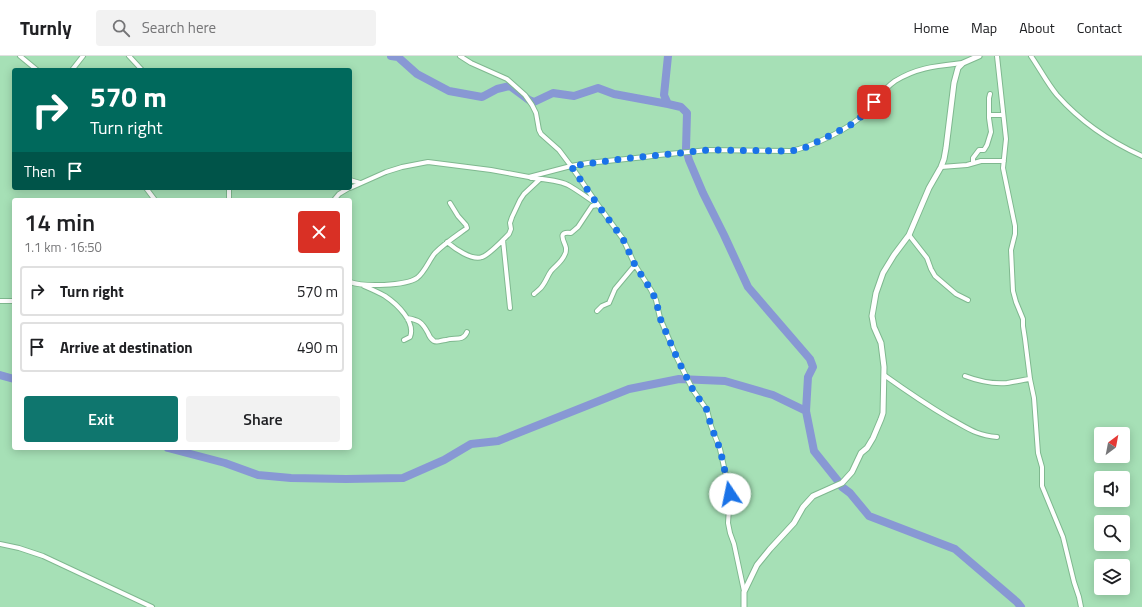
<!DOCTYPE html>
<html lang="en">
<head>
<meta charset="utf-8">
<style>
  :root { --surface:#fff; --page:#f2f2f2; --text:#202124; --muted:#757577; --line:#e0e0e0; --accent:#0f766e }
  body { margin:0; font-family:"Titillium Web",sans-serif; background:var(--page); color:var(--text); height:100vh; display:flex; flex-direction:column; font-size:15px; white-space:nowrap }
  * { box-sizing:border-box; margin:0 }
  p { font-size:13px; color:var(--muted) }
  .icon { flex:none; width:22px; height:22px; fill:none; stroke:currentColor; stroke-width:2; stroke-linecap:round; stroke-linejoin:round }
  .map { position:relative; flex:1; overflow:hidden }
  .sheet { position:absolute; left:12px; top:142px; width:340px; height:252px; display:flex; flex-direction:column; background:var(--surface); border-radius:4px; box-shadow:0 2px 10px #0003 }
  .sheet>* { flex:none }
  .guide { position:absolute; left:12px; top:12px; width:340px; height:122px; border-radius:4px; box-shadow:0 2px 10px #0003; background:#00695c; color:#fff; overflow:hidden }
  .needle { width:26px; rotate:32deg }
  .fabs { position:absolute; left:1094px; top:371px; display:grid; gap:8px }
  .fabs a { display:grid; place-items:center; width:36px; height:36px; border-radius:4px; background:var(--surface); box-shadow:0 2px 10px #0003; font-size:20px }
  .pin { position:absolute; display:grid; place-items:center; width:34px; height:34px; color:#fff; margin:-17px; border-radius:8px; box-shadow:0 2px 6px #0006 }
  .me { position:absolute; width:44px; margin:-22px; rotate:349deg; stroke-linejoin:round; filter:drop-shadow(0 0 3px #0008) }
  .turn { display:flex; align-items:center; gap:14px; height:84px; padding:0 12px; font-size:18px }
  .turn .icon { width:52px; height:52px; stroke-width:2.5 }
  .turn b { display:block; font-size:28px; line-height:34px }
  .then { display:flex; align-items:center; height:38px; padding:0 12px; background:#0003; gap:8px; font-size:15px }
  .round { display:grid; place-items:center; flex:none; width:42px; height:42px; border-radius:4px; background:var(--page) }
  .head { display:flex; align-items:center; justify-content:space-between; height:68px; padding:0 12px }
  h1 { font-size:24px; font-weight:600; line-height:30px }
  .cta { display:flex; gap:8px; margin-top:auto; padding:8px 12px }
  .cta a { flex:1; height:46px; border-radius:4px; background:var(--accent); color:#fff; font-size:16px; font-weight:600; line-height:46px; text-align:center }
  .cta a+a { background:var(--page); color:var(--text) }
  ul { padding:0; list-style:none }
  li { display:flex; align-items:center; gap:12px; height:50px; margin:0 8px 6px; padding:0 4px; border:2px solid var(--line); border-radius:4px }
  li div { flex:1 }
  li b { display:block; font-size:15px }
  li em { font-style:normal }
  header { display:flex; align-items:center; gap:24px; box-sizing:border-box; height:56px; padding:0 20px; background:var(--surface); border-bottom:1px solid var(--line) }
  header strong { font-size:19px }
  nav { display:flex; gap:22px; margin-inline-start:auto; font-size:14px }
  .search { width:280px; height:36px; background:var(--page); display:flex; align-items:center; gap:10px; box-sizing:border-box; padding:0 14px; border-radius:4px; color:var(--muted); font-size:15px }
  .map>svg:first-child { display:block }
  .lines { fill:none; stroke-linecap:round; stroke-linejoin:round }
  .river { stroke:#8898d4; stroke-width:8 }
  .minor-casing { stroke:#7fb88f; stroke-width:6 }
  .tertiary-casing { stroke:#7fb88f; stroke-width:7 }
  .minor { stroke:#fff; stroke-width:4 }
  .tertiary { stroke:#fff; stroke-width:5 }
  .route { stroke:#1a73e8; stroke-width:7; stroke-dasharray:0 12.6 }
</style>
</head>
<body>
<header>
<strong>Turnly</strong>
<div class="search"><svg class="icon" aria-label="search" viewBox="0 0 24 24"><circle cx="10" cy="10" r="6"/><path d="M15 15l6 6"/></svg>Search here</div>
<nav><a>Home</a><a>Map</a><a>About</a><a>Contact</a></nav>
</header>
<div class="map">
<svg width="1142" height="551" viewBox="0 0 1142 551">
  <rect width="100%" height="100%" fill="#a6e0b6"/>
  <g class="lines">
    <!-- river -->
    <path class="river" d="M391,0L398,1L417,18L449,35L482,41L497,33L510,30L529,44L534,46L553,37L574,40L598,32L614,38L668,48
      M668,0L664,39L668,48L681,51L687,57L686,93L689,104L703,137L724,179L748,231L810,303L813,311L808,321L806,355L814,395L838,425
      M0,319L14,323
      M168,392L225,407L258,419L291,422L346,423L403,422L444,404L471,388L498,385L629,333L679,323L725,325L773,339L806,355
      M842,431L850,437L869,460L955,493L1017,546L1021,551"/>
    <defs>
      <path id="minor" d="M20,0L37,14
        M129,0L142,14
        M460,0L471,7L507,23L525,39L532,49L536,57L539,74L541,78L559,94L571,110L598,149L623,183L635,209L651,234L656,244L660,262L677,302L693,334L707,354L711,370L720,393L730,438L728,467L730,477L734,488L744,535
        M997,0L1006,83L1003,112L1015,170V178L1011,194L1013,235L1016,246L1023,263V270L1025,283L1030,323L1034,342L1038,397L1042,411V430L1063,481L1074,526L1079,541L1081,551
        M1031,0C1040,13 1047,27 1057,39C1080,65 1111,86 1142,100
        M72,14L83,0
        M990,59H1003
        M973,107V102L979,94H984L987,89L991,76L989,62V42L990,38
        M941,111L967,109L981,105H1004
        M531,122C543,123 557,124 568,129C577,134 585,140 594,146
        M350,124L360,127
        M146,132L155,144
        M350,132L386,116L402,111L428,106L491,114L529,121L571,110L588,107L645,101L659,99L708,94L791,95C813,90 848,74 864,58C874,47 882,34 895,25C918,11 937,10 963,7
        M229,144V132
        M334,144L339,138L349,132
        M909,179L927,202L931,213L935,220L956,238L968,244
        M503,184L510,252
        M447,186C454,192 472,205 482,201C489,199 503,184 509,178L511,173L510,167L512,161L520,144L524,138L540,123
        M350,226C364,231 405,230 417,222C425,216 429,204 435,197C445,187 456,180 467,172L466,169L458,160L450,147
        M364,230C371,233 378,236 385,240C397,248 416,266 410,281L404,284
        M534,238C537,235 541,233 543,229C546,225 548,219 551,215C556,209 562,206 565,198C566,197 566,194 566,192C565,186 556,175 571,177L578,171L592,150L598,149
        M0,245H14
        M597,255L602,250L609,247L615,233L635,209
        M407,262C419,264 422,266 428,277C429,280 431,283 434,285C438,287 441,284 446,284C454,281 463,286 467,276
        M884,319C905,334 927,349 949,362C968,372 975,379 997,381
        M965,320C978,325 993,328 1007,327C1014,326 1022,324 1030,323
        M0,488L19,492L43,500L152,551"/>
      <path id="tertiary" d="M744,551V536L757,509L770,493L794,467L803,451L813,440L842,427L852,416L861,397L867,392L873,382L881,363L883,357L884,311L881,287L874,271L872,260L876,237L883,217L894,199L909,179L929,132L941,111L944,103L946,92L954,27L958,12L963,7L979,0"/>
    </defs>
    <!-- minor casing -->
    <use href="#minor" class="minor-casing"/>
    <!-- tertiary casing -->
    <use href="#tertiary" class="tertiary-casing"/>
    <!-- minor -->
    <use href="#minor" class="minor"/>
    <!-- tertiary -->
    <use href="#tertiary" class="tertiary"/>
  </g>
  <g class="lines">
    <!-- route -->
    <path class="route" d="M730,438L720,393L711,370L707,354L693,334L677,302L660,262L656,244L651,234L635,209L623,183L598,149L571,110L622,103L708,94L791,95L802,93L813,88L856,66L874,46"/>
  </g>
</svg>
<div class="fabs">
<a><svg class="needle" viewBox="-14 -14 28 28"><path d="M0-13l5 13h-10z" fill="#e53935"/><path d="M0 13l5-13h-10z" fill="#757577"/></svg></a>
<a><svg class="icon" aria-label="sound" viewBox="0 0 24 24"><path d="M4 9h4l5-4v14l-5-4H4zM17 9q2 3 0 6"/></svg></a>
<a><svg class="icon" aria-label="search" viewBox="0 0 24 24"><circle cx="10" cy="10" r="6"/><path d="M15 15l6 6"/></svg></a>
<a><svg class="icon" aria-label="layers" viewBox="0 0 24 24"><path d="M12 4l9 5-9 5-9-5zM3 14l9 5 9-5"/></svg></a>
</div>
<div class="pin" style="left:874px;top:46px;background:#d93025"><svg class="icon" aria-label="arrive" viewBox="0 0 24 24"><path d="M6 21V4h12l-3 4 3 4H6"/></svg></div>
<svg class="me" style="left:730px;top:438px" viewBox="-20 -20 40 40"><circle r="19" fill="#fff"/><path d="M0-13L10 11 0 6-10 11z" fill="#1a73e8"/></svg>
<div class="guide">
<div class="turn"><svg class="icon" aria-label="right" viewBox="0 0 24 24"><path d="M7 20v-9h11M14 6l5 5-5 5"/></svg><div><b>570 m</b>Turn right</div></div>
<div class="then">Then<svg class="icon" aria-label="arrive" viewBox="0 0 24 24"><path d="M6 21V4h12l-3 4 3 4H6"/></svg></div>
</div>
<section class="sheet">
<div class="head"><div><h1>14 min</h1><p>1.1 km · 16:50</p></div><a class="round" style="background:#d93025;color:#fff"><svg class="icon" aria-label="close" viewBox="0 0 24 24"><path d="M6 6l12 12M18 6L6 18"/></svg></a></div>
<ul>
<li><svg class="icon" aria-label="right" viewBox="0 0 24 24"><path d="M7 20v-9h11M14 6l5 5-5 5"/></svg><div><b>Turn right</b></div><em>570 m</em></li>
<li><svg class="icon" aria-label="arrive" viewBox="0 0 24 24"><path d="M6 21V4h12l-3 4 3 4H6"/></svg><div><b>Arrive at destination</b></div><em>490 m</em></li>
</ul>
<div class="cta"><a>Exit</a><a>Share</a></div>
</section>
</div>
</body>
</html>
